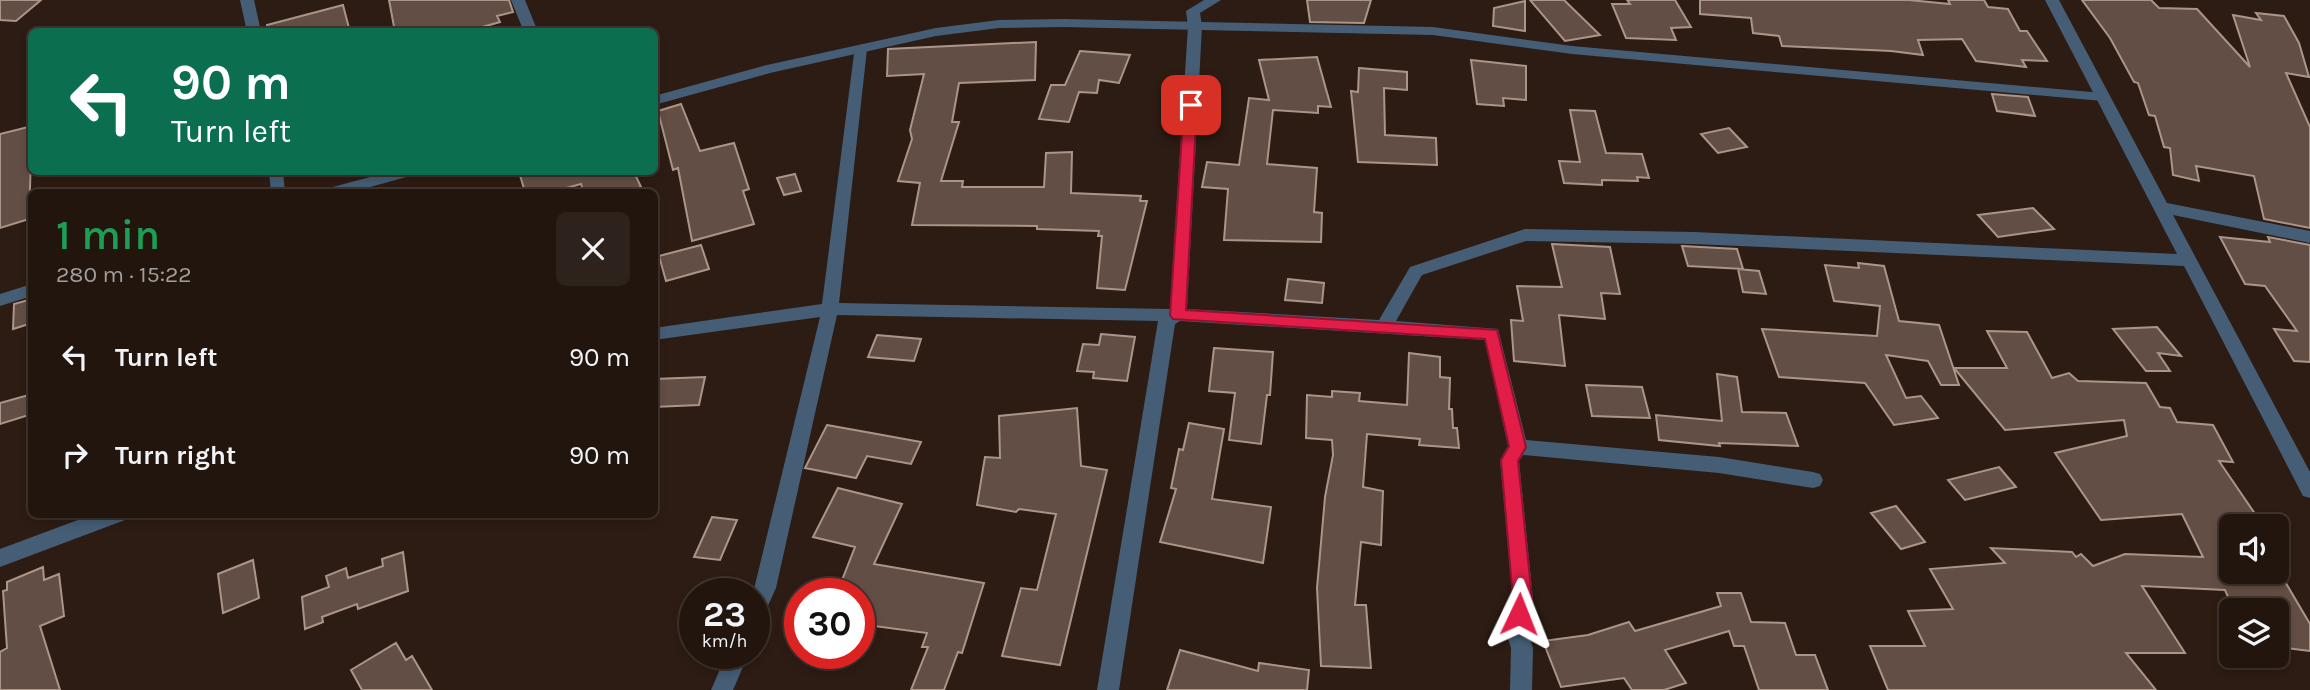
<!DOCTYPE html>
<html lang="en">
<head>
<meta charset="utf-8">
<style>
  :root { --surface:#22150e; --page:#2e221c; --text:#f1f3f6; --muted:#a29f9e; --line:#3f342e }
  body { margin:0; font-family:Karla,sans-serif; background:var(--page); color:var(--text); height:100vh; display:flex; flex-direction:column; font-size:26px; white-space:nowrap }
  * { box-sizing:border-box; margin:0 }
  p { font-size:23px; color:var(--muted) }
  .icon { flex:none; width:38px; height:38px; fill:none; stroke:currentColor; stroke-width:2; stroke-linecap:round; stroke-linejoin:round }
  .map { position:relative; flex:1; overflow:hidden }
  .drawer { position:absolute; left:28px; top:189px; width:630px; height:329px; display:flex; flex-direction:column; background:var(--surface); border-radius:10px; box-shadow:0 4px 10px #0003,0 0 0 2px var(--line) }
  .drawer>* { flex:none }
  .top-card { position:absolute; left:28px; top:28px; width:630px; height:147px; border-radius:10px; box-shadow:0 4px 10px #0003,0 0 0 2px var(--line); background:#0b6e4f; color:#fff; overflow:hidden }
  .controls { position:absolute; left:2219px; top:514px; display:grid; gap:14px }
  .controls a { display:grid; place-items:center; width:70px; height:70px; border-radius:10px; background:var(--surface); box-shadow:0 4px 10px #0003,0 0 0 2px var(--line); font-size:35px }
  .speed { position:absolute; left:679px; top:578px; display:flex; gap:14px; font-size:35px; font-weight:700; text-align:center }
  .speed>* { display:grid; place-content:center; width:91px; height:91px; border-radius:50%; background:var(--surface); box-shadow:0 4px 10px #0003,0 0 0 2px var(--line); line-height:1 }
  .speed small { font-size:18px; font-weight:400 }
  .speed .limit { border:10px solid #d22; background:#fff; color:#111 }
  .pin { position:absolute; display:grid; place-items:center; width:60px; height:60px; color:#fff; margin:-30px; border-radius:14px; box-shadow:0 4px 10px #0006 }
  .me { position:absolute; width:77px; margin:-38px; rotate:2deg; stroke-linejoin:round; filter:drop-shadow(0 0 5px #0008) }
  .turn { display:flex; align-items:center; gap:24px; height:147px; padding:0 28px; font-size:32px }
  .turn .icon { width:91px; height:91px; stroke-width:2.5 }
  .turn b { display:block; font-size:49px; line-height:60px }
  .round { display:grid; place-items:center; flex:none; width:74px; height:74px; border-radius:10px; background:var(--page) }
  .head { display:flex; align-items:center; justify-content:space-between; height:119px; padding:0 28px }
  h1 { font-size:42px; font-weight:600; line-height:52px; color:#1e9e55 }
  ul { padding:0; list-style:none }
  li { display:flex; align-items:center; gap:21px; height:98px; padding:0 28px }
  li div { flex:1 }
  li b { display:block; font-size:26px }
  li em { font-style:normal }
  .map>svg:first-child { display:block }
  .building { fill:#624e44; stroke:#ab9589; stroke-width:2 }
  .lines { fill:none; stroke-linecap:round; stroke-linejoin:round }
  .minor { fill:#455e76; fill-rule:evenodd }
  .tertiary { fill:#455e76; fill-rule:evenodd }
  .route { fill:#e11d48; stroke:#92132f; stroke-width:2 }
</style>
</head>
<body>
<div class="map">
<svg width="2310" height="690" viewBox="0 0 2310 690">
  <rect width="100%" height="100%" fill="#2d1c13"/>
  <!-- building -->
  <path class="building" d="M0,0H41L16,21L0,20Z
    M389,0H509L513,12L497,16L500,22L464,32H395Z
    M1307,0H1371L1364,23L1310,22Z
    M1530,0H1564L1600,35L1565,41Z
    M1627,0H1675L1691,27L1671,28L1676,40L1626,38L1612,4H1630Z
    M1700,0H1909L1950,4L1948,0H1984L1988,7L2008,9L2020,31H2027L2047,61L2022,60L2026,67L1976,61L1962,39L1918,40L1923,55L1891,51L1782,46L1779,36L1753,33L1751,18L1700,14Z
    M2082,0H2151L2159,8L2197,9L2250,67L2233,15L2261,20L2256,13L2284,16L2299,43L2309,77L2286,73L2310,127V228L2264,219L2254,176L2196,166L2199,181L2173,175L2170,148L2164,147L2155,116L2149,115L2138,83L2134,82L2110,38Z
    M1525,1V31L1493,26L1494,8Z
    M343,5L350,32H268L267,25Z
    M1036,42L1035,80L959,83L952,122H959L941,181H963L962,187H1044L1046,153L1072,152L1071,193L1141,196L1140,201H1147L1125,290L1097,288L1102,236H1098L1099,231L1037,229V226L912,225L920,183L898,181L912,139L910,130L924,74L887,76L888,49Z
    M1080,51L1130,55L1119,83L1099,80L1097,93L1079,92L1069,122L1039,119L1051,85H1065Z
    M1317,57L1331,107L1318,106V113L1273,110L1267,164L1317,168L1314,212L1322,213L1321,242L1224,240L1228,189L1202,187L1207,162L1239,165L1249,98L1269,100L1259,60Z
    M1471,60L1526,66V100L1503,98L1504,106L1477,104Z
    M1359,68L1407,72V90L1384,88L1385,135L1436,138L1437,165L1358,162L1351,91L1358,92Z
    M1992,94L2028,97L2035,116L1997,111Z
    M681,104L700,151L734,143L749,189L743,191L754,224L692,241L678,168L673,170L658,111Z
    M1570,110L1595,111L1606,153L1642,154L1649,178L1637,177L1638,181L1602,180V185L1564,183L1559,161L1580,162Z
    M32,126L29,219L0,228V134Z
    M1729,128L1747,147L1718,153L1701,134Z
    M519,172H634L641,187L626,192H584L581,184L552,192H525Z
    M795,174L801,191L784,195L777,178Z
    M2033,208L2054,229L1998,237L1978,215Z
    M2220,237L2270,242L2268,237L2310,245V362L2294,361L2274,329L2297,331L2265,286L2245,284Z
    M1552,244L1610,247L1620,294L1601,293L1605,319L1559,315L1565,366L1514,361L1511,320L1523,321L1517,286L1562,287Z
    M701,245L709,269L666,281L659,256Z
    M1682,246L1737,249L1743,269L1688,266Z
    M1858,263L1884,266L1899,321L1939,325L1959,385H1941L1928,361L1886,355L1906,398L1921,396L1938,418L1894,425L1865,383L1779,377L1762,329L1877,336L1880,306L1834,301L1825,265L1859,268Z
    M1738,269L1759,271L1766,294L1743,292Z
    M1288,279L1324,283L1322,303L1285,300Z
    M32,299V323L13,329L14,304Z
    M2157,327L2181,356L2158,353L2170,371H2146L2113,329Z
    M1987,331L2027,332L2052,378L2069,373L2078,381L2146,383L2160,407L2170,408L2177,422L2213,425L2233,462L2219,461L2264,527H2231V572H2277V568L2310,624V651L2277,647V611H2234L2225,590L2142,586L2185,653H2126L2156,690H1888L1870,646H1925L1908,611L1953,609L1930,569L2005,563L1991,548L2072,552L2076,557L2081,554L2093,566L2125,554L2203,557L2182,514L2101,520L2055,453L2127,436L2124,420L2005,430L1954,368H2007Z
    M1101,334L1135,337L1127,381L1093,378L1094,372L1077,371L1083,344L1099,345Z
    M877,335L921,339L914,361L868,357Z
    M1214,348L1273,352L1270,395H1267L1261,444L1229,440L1235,393L1209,391Z
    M1409,353L1440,357V377L1450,378L1449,409H1452L1453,428H1457L1459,448L1419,445L1420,439L1367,434L1363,487L1383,491L1381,545L1361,542L1355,605H1366L1371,668L1321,666L1317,588L1325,497L1333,455L1332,440L1306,438L1307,395L1332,397V391L1360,393L1359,401L1407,405Z
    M1717,374L1737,377L1742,412L1786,413L1798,446L1719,443L1720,446L1659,440L1656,415L1722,421Z
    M705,377L699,405L654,407V379Z
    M1586,385L1642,387L1650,418L1592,416Z
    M32,394V414L0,424V403Z
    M1077,408L1081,466L1107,470L1060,665L1002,656L1021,588L1037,590L1056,514L1019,509L1016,512L977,505L985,457L1000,458L999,416Z
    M1189,423L1224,429L1212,499L1271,507L1263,563L1160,542L1176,489L1171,488L1179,449L1183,450Z
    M827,425L877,434L921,442L911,464L867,456L856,478L805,468Z
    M1999,467L2016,487L1965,500L1948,480Z
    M838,488L902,504L874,564L984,583L962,653L958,652L944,690H911L928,647H922L927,633L859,624L868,600L859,598V593H837L855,547L813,537Z
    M1896,506L1925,542L1901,549L1871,513Z
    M712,517L737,520L720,560L694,557Z
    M403,552L408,591L358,609L357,604L322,617L323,622L305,629L302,597L329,587L326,576L346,568L348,578L383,566L382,559Z
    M253,560L259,598L223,613L218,574Z
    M43,567L44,580L59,574L64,616L40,626L60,690H0V652L7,648L3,591L7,590V582Z
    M1717,593H1741L1751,622L1785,623L1796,655H1815L1828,690H1759L1744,646H1734L1729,631L1665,650L1686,683L1664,690H1632L1624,678L1561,687L1543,641L1588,635L1629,622L1635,631L1721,606Z
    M396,643L406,660L412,656L432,690H362L351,670Z
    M1180,650L1258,671L1259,663L1309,670L1307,690H1167Z"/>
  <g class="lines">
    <!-- minor -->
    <path class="minor" d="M240,0H254L261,32H247Z
      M511,0H525L538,32H524Z
      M1204,0H1221L1200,13L1202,26L1187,309L1379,320L1410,267L1525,229L1694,232L2177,254L2045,0H2059L2167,203L2310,231V243L2173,215L2310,472V498L2303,496L2184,266L1694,244L1526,241L1422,275L1396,321L1498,329L1526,440L1719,457L1813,472L1820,474L1823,480L1820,486L1813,488L1719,473L1523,455L1519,461L1533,599L1527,629L1533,648L1532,690H1510L1511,648L1505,629L1513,599L1500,460L1508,446L1485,340L1180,321L1175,324L1119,690H1097L1158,321L837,315L776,588L761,621L754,623L753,593L820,317L654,340V328L822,304L855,46H865L867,49L839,303L1170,309L1188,26L1186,11Z
      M269,172H283L285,192H271Z
      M94,514H128L125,520L0,567V549Z
      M727,653H749L733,690H711Z"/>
    <!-- tertiary -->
    <path class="tertiary" d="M1063,19L1433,27L1572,46L2103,93L2110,97L2103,101L1572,54L1433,35L1063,27L999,28L936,36L770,73L654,105V96L767,65L936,28L999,20Z
      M389,172H413L410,176L352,192H327L329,188Z
      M32,284V296L0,306V294Z"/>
  </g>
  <!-- route -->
  <path class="route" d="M1191,101L1197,105L1186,310L1497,330L1526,447L1518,461L1532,599L1526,620L1519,622L1512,620L1510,614L1513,599L1501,460L1509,446L1485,339L1173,319L1170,315L1184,105Z"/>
</svg>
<div class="controls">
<a><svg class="icon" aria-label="sound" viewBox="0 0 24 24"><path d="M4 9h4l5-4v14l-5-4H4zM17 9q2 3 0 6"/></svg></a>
<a><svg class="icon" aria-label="layers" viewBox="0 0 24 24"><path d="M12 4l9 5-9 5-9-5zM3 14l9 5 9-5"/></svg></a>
</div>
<div class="speed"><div>23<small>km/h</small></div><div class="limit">30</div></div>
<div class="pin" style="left:1191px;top:105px;background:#d93025"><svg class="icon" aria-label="arrive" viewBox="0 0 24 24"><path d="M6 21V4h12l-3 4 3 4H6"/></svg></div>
<svg class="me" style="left:1519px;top:614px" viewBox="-20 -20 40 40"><path d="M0-17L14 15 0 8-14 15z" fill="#e11d48" stroke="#fff" stroke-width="4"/></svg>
<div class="top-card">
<div class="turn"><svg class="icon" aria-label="left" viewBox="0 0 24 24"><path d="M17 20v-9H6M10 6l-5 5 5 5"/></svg><div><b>90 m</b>Turn left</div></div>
</div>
<section class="drawer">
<div class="head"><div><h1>1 min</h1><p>280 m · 15:22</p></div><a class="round"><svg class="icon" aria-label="close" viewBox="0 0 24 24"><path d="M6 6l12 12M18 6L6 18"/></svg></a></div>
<ul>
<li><svg class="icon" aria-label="left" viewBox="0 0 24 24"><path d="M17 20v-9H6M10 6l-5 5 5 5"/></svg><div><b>Turn left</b></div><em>90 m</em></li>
<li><svg class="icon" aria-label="right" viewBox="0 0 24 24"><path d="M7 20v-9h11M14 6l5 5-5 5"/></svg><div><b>Turn right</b></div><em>90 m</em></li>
</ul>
</section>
</div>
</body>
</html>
